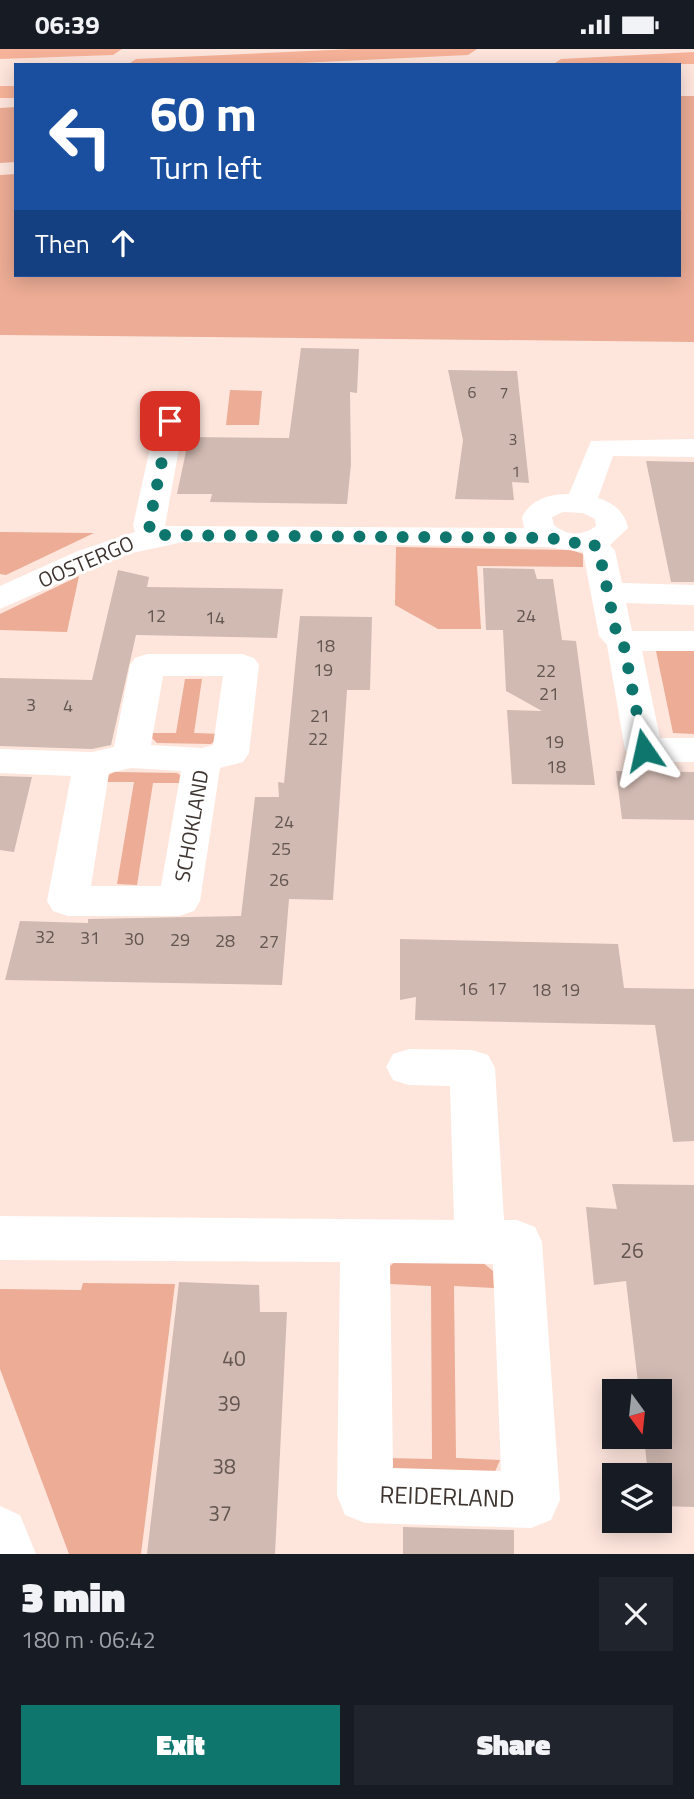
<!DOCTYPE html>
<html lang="en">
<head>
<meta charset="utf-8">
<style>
  :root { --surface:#171b24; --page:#20242c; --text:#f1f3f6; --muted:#9ea1a6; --accent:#0f766e }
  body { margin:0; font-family:"Titillium Web",sans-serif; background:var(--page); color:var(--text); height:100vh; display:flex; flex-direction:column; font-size:26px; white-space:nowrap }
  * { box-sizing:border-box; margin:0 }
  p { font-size:23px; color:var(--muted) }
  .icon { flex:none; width:38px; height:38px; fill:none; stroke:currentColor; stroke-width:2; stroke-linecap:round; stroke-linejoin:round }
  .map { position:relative; height:1505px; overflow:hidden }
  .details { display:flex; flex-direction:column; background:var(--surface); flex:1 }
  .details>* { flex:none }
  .guide { position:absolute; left:14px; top:14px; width:667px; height:214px; border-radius:0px; box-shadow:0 4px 18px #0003; background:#1a4fa0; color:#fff; overflow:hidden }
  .needle { width:46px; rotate:165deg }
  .tools { position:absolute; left:602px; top:1330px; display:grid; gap:14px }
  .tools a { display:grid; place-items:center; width:70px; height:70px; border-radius:0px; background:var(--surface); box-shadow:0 4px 18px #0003; font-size:35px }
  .pin { position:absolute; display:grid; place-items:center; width:60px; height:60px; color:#fff; margin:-30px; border-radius:14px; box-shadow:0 4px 10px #0006 }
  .me { position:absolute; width:77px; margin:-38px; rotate:349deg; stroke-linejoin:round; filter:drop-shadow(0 0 5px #0008) }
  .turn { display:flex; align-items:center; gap:24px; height:147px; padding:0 21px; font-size:32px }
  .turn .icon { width:91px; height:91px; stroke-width:2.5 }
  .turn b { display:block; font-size:49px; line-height:60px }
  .then { display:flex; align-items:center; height:66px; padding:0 21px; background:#0003; gap:14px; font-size:26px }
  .round { display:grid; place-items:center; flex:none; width:74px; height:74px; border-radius:0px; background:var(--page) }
  .head { display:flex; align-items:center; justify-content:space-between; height:119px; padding:0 21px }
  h1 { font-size:42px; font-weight:800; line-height:52px }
  .cta { display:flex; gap:14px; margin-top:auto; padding:14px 21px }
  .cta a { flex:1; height:80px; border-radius:0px; background:var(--accent); color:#fff; font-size:28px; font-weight:800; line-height:80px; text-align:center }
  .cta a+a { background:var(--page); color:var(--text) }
  .status { display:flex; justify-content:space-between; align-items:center; height:49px; padding:0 35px; background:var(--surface); direction:ltr }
  .status svg { height:19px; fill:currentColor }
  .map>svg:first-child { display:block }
  .green { fill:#ecac95 }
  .building { fill:#d1bab2 }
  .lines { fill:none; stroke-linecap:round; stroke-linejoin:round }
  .minor { fill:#fff; fill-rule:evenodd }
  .motorway { fill:#f7b399; fill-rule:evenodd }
  .route { stroke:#0f766e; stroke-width:12; stroke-dasharray:0 21.6 }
  .labels { text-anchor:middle; stroke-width:6; stroke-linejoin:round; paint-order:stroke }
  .far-number-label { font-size:16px; fill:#635651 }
  .number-label { font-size:18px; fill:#635651 }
  .street-label { font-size:21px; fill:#3e3531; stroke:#fff }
  .near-number-label { font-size:21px; fill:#635651 }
  .near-street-label { font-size:24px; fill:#3e3531; stroke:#fff }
</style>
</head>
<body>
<div class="status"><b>06:39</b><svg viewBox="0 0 49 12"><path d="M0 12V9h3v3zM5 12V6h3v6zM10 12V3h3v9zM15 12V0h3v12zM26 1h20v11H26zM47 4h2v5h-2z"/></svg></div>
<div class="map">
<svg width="694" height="1505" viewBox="0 0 694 1505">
  <rect width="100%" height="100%" fill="#fee6dd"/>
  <!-- green -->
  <path class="green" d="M679,47H694V293L0,286V126L16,125V226H679Z
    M16,58V113L0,114V59Z
    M230,341L262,342L259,376H226Z
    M0,483L94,484L6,526L0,525Z
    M396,498L571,501L583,505V518L477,517L481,580H438L395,556Z
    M79,527L67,583L0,581V565Z
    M656,602H694V685L673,684Z
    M185,630H202L194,684L223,685L211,695L157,694L147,684H176Z
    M115,723L177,724L183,728V734H153L137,836L117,835L134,733H104L106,727Z
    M400,1209L482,1213L493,1222L494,1239L454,1237L456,1409L500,1411L494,1425L394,1423L387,1409L432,1410L431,1237L390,1235V1217Z
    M83,1234L175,1235L141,1505H69L0,1320V1240L81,1241Z"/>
  <!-- building -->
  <path class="building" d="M301,299L359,300L357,344L350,343L351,415L347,455L210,453L212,445H177L189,388L289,389Z
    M448,321L517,322L529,434L512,433L514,451L455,450L463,391Z
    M646,412L694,413V533H671Z
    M483,519L534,520L537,530H553L562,591L576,592L595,736L512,735L507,661L542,662L506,642L503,581H486Z
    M118,521L149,528L147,538L283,540L277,589L136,586L111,696L92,700L0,697V629L92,631Z
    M300,567L372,568L370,641H347L333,851L289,850L282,936L5,931L20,872L88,874V870L241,867L255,748H279L278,733L284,734Z
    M616,722L694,723V771L622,770Z
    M0,727L32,728L14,803L0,801Z
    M400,890L618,895L624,939L694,940V1092L673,1093L655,976L415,971L416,948L400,951Z
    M612,1135L694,1136V1458L660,1457V1426H648L644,1388H660V1342H639L626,1232L594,1236L586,1158L617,1160Z
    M179,1233L259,1236L260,1263H287L275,1505H147Z
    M403,1478L514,1481V1505H403Z"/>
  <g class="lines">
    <!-- minor -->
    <path class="minor" d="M170,363L180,366L184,372L165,477L524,479L522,468C531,450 550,445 569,445L591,392L694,390V408L613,407L598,449C614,454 624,462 628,479L610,496L615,502L622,534L694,536V556L626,554L632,582H694V602H642L660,689H694V713H644L631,709L625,701L607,596L599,587L583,503L547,498L183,493L123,506L0,560V537L78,502L135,483L133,476L156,372L160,366ZM563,463L583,464L595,470L596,477C583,487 567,487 554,476L552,468Z
      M147,605H242L254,609L259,616L249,704L243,713L220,719L200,852L194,862L179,867H68L53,862L47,852L71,727L0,724V700L92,703L114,698L130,616L135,609ZM163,627H223L213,696L202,699L151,696ZM131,719L181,722L161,837H91L109,724Z
      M409,1000L472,1001L488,1006L495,1019L504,1171H517L535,1178L542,1193L560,1451L551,1471L531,1479L365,1474L345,1466L337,1446L340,1213L0,1211V1167L454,1171L450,1037L409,1036L393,1031L386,1018L393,1005ZM390,1214L493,1215L501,1422L393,1419Z
      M0,1457L20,1466L36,1505H0Z"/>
    <!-- motorway -->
    <path class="motorway" d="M0,0H122L113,6L0,10Z
      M352,0H477L468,6L258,16H127L136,10Z
      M694,3V15L552,16L561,10Z
      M0,37H16V49H0Z"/>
  </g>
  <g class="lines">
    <!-- route -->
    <path class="route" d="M170,372L149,476L152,486L551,489L569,494L592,493L599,502L617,587L623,592L644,701"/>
  </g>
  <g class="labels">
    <!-- far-number labels -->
    <g class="far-number-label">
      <text x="472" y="349">6</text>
      <text x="504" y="349">7</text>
      <text x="513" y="396">3</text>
      <text x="516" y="428">1</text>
    </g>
    <!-- number labels -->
    <g class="number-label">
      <text x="156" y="573">12</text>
      <text x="526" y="573">24</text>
      <text x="215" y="575">14</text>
      <text x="325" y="603">18</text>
      <text x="323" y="627">19</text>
      <text x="546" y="628">22</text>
      <text x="549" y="651">21</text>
      <text x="31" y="662">3</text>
      <text x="68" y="663">4</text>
      <text x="320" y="673">21</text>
      <text x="318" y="696">22</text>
      <text x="554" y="699">19</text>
      <text x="556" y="724">18</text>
      <text x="284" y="779">24</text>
      <text x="281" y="806">25</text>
      <text x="279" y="837">26</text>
      <text x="45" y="894">32</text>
      <text x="90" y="895">31</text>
      <text x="134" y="896">30</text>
      <text x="180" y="897">29</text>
      <text x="225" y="898">28</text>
      <text x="269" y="899">27</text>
      <text x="468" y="946">16</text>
      <text x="497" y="946">17</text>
      <text x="541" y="947">18</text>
      <text x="570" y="947">19</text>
    </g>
    <!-- street labels -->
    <g class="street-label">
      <text transform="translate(86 513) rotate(-23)" y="7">OOSTERGO</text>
      <text transform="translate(192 777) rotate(-80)" y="7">SCHOKLAND</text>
    </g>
    <!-- near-number labels -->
    <g class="near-number-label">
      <text x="632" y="1209">26</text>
      <text x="234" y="1317">40</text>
      <text x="229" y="1362">39</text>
      <text x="224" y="1425">38</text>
      <text x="220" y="1472">37</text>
    </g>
    <!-- near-street labels -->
    <g class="near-street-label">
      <text transform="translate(447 1448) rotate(2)" y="8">REIDERLAND</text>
    </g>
  </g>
</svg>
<div class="tools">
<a><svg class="needle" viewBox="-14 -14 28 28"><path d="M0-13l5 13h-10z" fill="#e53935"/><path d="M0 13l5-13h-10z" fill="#9ea1a6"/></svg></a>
<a><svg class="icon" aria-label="layers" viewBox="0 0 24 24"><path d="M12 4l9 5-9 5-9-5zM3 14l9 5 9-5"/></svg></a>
</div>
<div class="pin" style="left:170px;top:372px;background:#d93025"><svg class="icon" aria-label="arrive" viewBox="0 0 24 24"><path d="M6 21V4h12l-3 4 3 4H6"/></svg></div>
<svg class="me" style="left:644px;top:701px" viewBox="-20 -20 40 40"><path d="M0-17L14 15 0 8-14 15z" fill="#0f766e" stroke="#fff" stroke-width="4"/></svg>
<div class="guide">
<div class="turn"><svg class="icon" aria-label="left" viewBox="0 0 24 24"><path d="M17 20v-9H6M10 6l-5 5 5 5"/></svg><div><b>60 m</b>Turn left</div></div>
<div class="then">Then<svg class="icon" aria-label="ahead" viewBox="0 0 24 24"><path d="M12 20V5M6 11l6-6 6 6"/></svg></div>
</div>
</div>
<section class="details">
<div class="head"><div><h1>3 min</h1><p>180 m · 06:42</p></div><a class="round"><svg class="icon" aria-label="close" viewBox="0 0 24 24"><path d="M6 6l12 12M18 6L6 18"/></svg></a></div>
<div class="cta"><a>Exit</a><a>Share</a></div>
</section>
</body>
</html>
